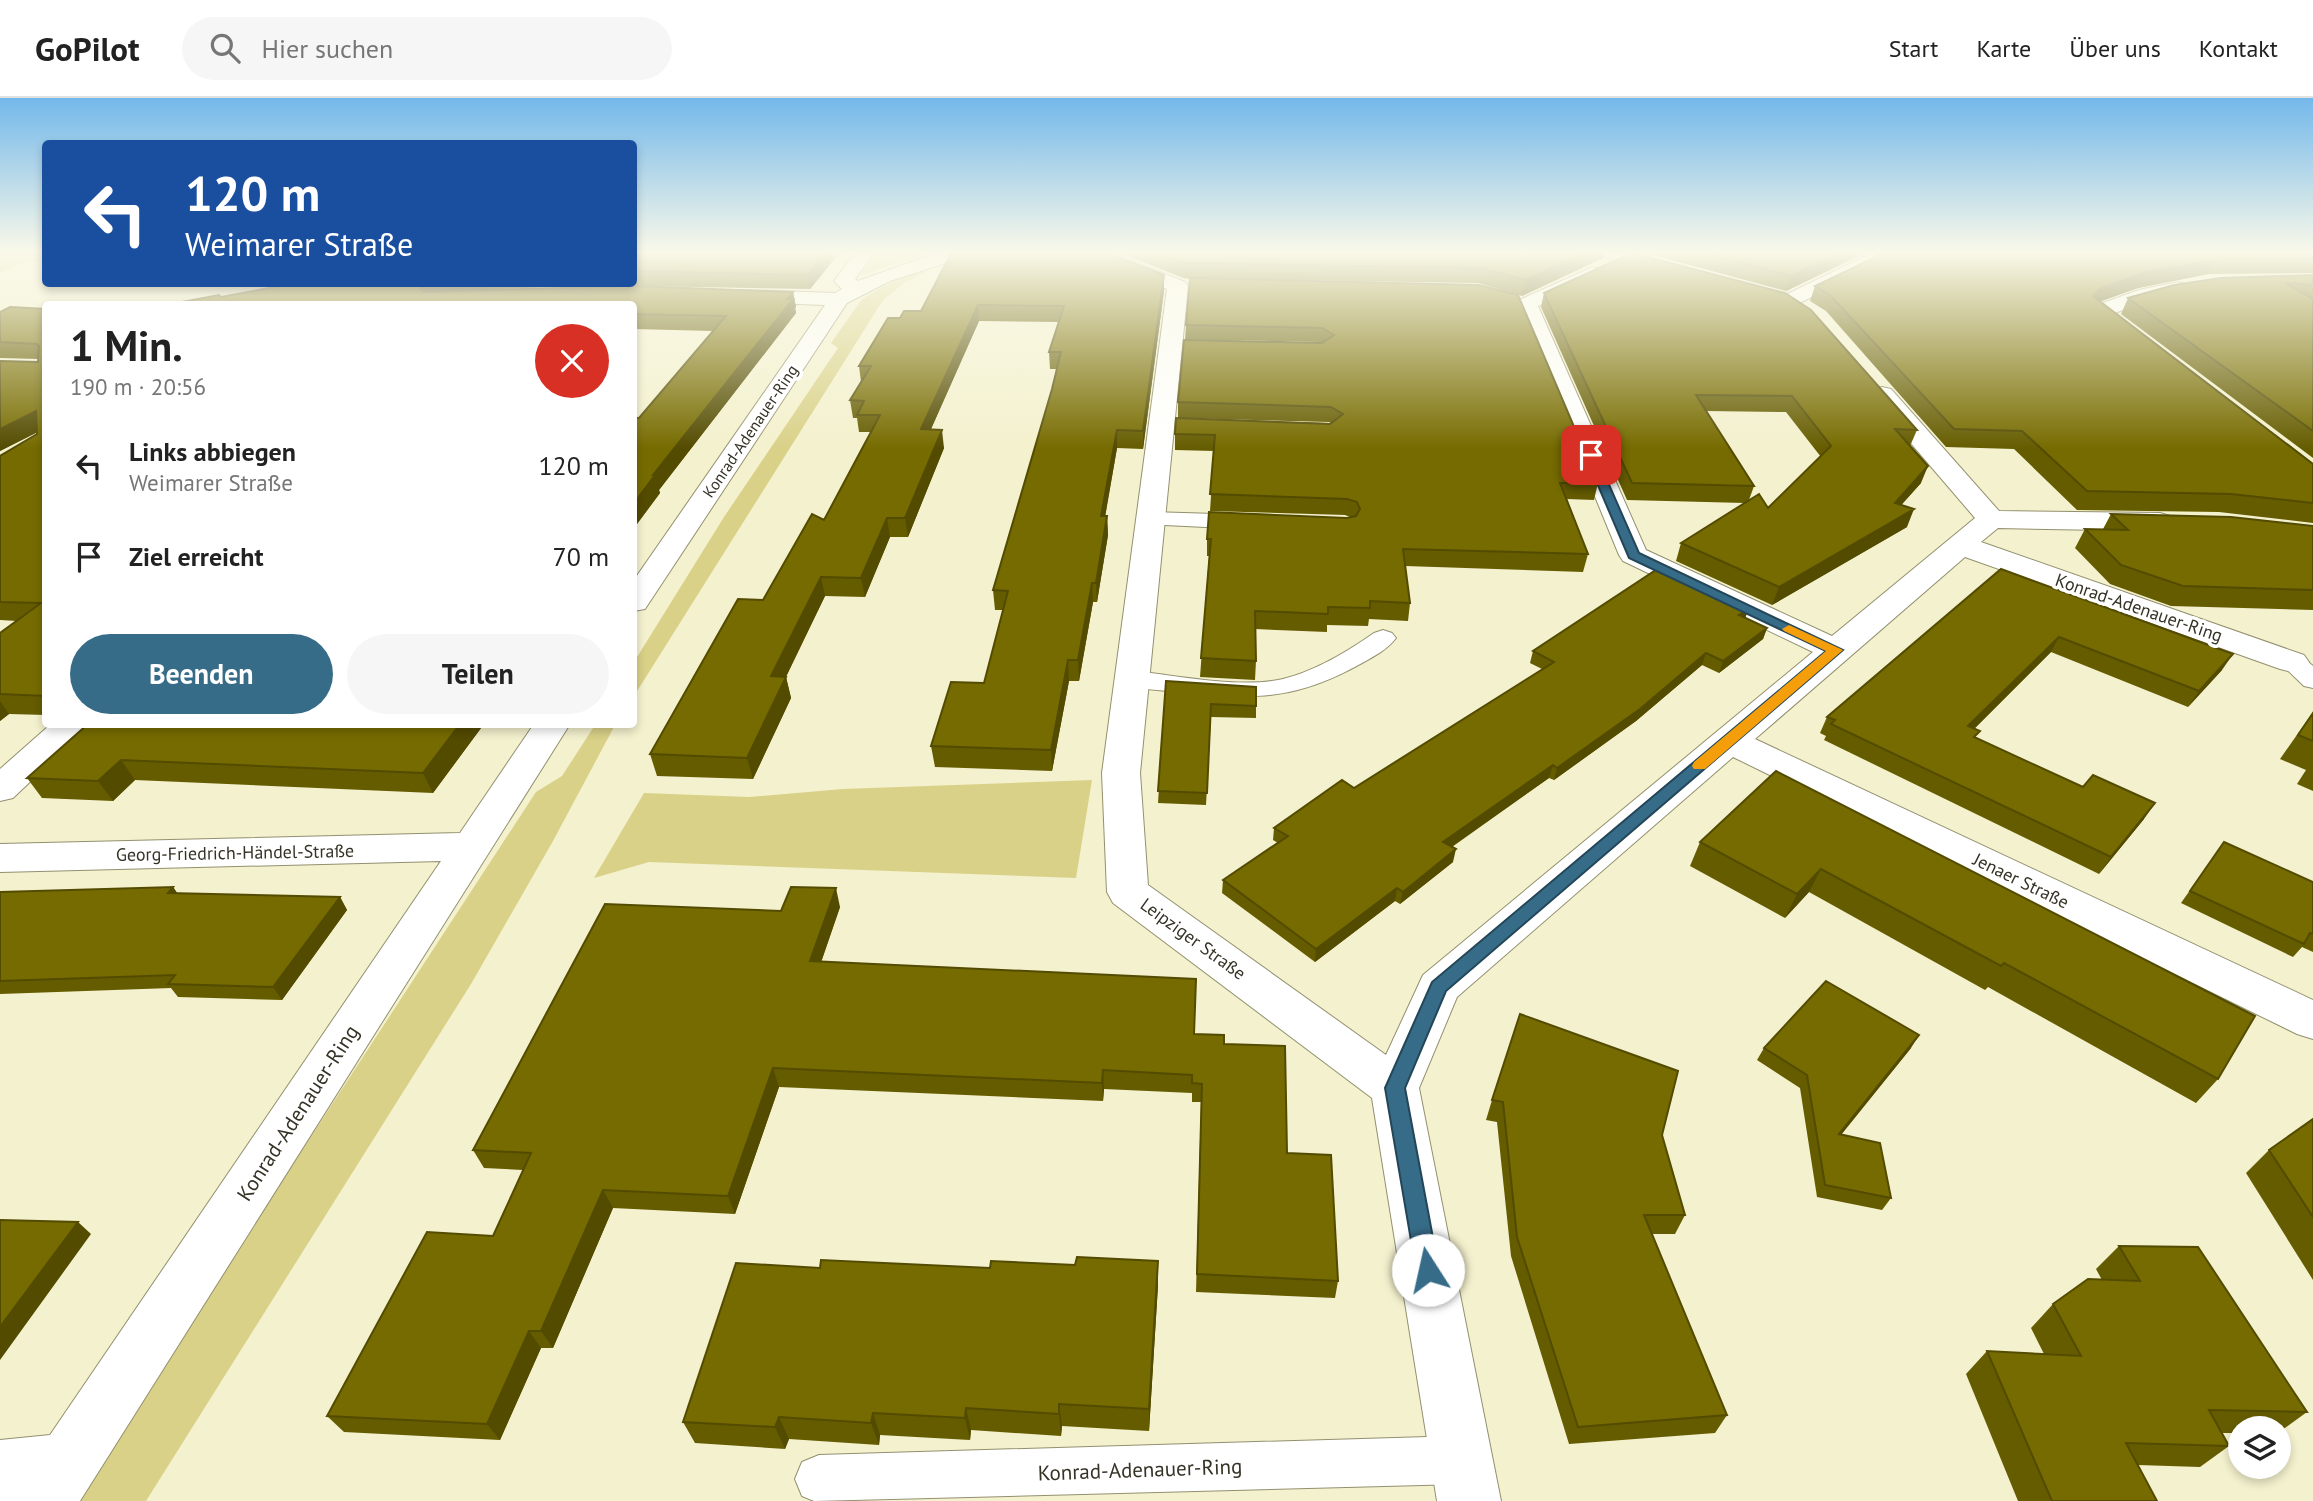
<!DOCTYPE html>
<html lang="de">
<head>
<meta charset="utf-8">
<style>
  :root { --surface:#fff; --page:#f6f6f6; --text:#222; --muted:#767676; --line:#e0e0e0; --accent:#366c88 }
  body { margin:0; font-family:"PT Sans",sans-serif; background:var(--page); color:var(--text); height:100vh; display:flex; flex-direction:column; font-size:26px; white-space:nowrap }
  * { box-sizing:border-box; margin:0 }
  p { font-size:23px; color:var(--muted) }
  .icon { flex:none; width:38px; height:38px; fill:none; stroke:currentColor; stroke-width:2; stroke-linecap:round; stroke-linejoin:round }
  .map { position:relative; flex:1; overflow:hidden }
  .side { position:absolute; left:42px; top:203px; width:595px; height:427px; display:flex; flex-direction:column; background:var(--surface); border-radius:7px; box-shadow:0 4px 10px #0003 }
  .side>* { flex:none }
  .guide { position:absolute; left:42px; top:42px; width:595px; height:147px; border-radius:7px; box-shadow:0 4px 10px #0003; background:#1a4fa0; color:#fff; overflow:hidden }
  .tools { position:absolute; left:2228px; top:1318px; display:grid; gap:14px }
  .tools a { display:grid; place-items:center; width:63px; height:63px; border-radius:50%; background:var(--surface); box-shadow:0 4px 10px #0003; font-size:35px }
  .pin { position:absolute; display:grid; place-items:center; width:60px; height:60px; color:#fff; margin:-30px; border-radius:14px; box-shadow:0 4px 10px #0006 }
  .me { position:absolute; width:77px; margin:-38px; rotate:350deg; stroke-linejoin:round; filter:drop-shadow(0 0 5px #0008) }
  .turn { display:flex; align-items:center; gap:24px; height:147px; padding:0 28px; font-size:32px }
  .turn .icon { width:91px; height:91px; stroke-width:2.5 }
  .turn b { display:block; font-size:49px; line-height:60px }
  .round { display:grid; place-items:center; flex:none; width:74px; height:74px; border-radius:37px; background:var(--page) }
  .head { display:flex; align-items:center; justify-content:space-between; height:119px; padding:0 28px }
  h1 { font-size:42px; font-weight:700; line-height:52px }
  .primary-button { display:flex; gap:14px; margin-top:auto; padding:14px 28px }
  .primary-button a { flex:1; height:80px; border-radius:42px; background:var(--accent); color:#fff; font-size:28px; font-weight:700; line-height:80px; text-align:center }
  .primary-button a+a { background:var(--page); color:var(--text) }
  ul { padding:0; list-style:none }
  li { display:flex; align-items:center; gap:21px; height:91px; padding:0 28px }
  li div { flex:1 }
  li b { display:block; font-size:26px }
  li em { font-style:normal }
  header { display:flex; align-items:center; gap:42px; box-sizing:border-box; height:98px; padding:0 35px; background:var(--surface); border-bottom:2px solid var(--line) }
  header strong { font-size:33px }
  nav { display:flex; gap:38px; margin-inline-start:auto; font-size:24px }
  .search { width:490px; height:63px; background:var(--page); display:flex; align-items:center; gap:18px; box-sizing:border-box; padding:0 24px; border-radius:38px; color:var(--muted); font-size:26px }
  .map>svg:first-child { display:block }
  .green { fill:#d9d188 }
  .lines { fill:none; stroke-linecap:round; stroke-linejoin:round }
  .service-casing { stroke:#93906f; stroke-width:2 }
  .minor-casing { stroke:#93906f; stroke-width:2 }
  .service { fill:#fff; fill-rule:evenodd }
  .minor { fill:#fff; fill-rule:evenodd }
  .wall { fill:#655c00; fill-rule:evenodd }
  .shaded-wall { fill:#534b00 }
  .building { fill:#766b00; stroke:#534b00; stroke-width:2 }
  .route { fill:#366c88; stroke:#234658; stroke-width:2 }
  .slow { fill:#f59e0b }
  .labels { text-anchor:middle; stroke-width:7; stroke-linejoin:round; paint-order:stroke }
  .far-street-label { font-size:16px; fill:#353326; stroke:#fff }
  .street-label { font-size:18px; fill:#353326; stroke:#fff }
  .near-street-label { font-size:21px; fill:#353326; stroke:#fff }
</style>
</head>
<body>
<header>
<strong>GoPilot</strong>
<div class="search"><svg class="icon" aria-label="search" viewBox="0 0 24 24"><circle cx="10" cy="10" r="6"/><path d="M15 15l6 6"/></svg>Hier suchen</div>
<nav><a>Start</a><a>Karte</a><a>Über uns</a><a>Kontakt</a></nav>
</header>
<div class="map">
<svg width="2313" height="1403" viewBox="0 0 2313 1403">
  <rect width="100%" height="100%" fill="#f4f1ce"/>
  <!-- green -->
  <path class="green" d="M0,154H45V164H25L0,175Z
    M876,154H929L860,178Z
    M940,165L903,186L883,202L634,598V564L724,419L838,250L831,245L862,201L903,177Z
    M595,627H615L553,743L471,886L146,1403H73L536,694L562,678Z
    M1092,682L1076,780L649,764L594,780L644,695L749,699L843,691Z"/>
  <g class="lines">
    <defs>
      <path id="service" d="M1151,414L1248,417L1256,419L1259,424L1256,429L1248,431L1143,426L1140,421L1143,416Z
        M1383,532L1392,535L1396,540C1388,551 1373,559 1362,565C1298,601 1257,602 1186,595C1165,592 1143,592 1123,587L1119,581L1123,575L1132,573C1177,577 1239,591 1283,581C1315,573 1347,554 1374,535Z
        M2292,556L2301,558L2313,568V590L2304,588L2279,564L2283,558Z
        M1461,1338L1478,1345L1485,1362L1478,1379L1461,1386L814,1403L802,1398L795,1381L802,1364L819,1357Z"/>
      <path id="minor" d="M856,154H875L855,181L858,183L939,154H970L968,158L890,183L847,205L645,511L634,513V482L825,207L743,204L736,202L733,198L736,194L743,192L835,195L842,191L834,183Z
        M1083,154H1110L1185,184L1188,188L1140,675L1148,787L1386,957L1423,877L1813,554L1623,463L1619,457L1516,206L1519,202L1593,169L1600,171L1603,175L1600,179L1538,208L1646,452L1832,538L1975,420L1873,301L1870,296L1873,291L1882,289L1891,291L1999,413L2160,415L2170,418L2174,424L2170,430L2160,433L1998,430L1981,444L2304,557L2309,564L2304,571L2292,574L2280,571L1965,459L1755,641L2313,902V941L2297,936L1733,659L1457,899L1419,990L1501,1403H1437L1372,1000L1113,805L1107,794L1102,675L1167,191L1085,158Z
        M1599,154H1631L1683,169L1686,173L1683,177L1676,179L1601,158Z
        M1874,154H1905L1903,158L1889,162L1795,207H1781L1778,203L1781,199Z
        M2178,184L2185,186L2188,190L2185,194L2151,201L2115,215L2143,238L2140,243H2124L2088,213L2092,209L2139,192Z
        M51,626H91L13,700L0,703V671Z
        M534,626H570L80,1403H0V1342L50,1337L441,763L0,774V746L460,735Z"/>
    </defs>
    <!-- service casing -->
    <use href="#service" class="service-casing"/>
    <!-- minor casing -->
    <use href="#minor" class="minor-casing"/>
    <!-- service -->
    <use href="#service" class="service"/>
    <!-- minor -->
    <use href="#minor" class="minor"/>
  </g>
  <!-- wall -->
  <path class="wall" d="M634,154H840L810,191L586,187L483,192L793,194L796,209L795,210L796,215L659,392L660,395L634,430L639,320L713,233L634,231V206L221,199L291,186H634Z
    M952,154L1164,193L1143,351L1117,350L1105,418H1107L1108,437L1097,504H1093L1079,583H1069L1052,673L935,669L931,648L984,585L1003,512H995L993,492L1052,291L1057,271H1050L1049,254L1059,224L979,223L931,331L944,350L908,439H890L865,499L825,498L786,579L791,600L753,681L657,678L650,656L824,422L871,334H859L857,320H853L850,302L861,284L859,268L900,220L921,213Z
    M1118,154H1605L1603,160L1522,198L1478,185L1220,181L1479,187L1598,385L1594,402L1567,401L1588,456L1583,474L1405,468L1410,505L1408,523L1369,521L1368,528L1327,527V534L1255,531L1256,563L1255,582L1200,579L1209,458H1207V441L1350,419L1345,417L1210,413L1214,353L1175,352V336L1178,320V304L1185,242L1186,227L1190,181L1183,180ZM1212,242L1321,244L1322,245ZM1183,320L1329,324L1331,325Z
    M1642,154H1867L1786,193Z
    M2313,154V175L2208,176L2138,190L2100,203L2313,366V425L2219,414L2077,412L2014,351L1946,349L1826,213L1810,203L1815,188Z
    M2313,177V360L2121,216L2128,200Z
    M1544,195L1917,332L1910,348L1921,385L1901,407L1907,429L1772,507L1676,463L1681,445L1745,405L1627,402L1541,209ZM1706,313L1786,314L1821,359L1768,410L1749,402L1754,388Z
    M46,211V617L9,616L0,623V535L17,523L0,522V358L37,336V334L0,353V263L38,264L39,261L0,260V214Z
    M2111,416L2313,428V512L2171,508L2110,486L2075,450L2085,431H2103Z
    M2001,471L2222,572L2188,609L2051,554L1974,631L1976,640L2144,721L2099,776L1824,642L1826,638L1820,635L1827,619Z
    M1748,512L1745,520L1767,530L1763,541L1719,575L1702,567L1636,623L1554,682L1549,680L1452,749L1453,764L1400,806L1395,803L1315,864L1222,795L1223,782L1278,745L1273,742L1274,730L1354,690L1542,571L1530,565L1533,553Z
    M1166,583L1256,608V620L1211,619L1206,707L1158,705Z
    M2313,614V693L2297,686L2306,672L2280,661Z
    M88,626H484L433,695L135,682L113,703L42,700L27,680Z
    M1776,673L2218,981L2196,1005L1988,889L1985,892L1809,794L1785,820L1690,768L1700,744Z
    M2224,744L2313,784V854L2302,849L2293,859L2181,805Z
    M173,789L177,795L340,799L347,812L282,902L178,899L171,890L0,896V794Z
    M840,809L821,864L1194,936L1224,946L1287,1055L1338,1183L1335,1200L1196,1194L1201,1004H1192V995L1104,991L1103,1003L779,989L735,1116L613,1110L553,1250H541L500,1342L344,1334L327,1318L493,1138L523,1072L484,1070L473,1052L781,813Z
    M1764,950H1911L1841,1037L1891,1100L1882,1112L1817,1099L1800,990L1757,962Z
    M1492,1002L1662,1037L1685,1117L1675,1136H1652L1727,1317L1715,1335L1569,1346L1511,1158L1497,1024L1486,1022Z
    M2313,1021V1182L2246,1075L2269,1052Z
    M2119,1148L2307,1314L2278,1335V1330H2240V1335H2222L2229,1348L2200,1369L2138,1367L2157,1403H2018L1966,1276L1987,1253L2044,1256L2031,1230L2053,1206L2102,1182L2096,1171Z
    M1158,1187L1149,1333L1062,1328L1061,1338L971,1332L970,1342L880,1337L879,1347L789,1341L785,1351L695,1345L683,1324Z"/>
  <!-- shaded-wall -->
  <path class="shaded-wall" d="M826,154H840L810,191L807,177Z
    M1587,154H1605L1603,160L1522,198L1525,182Z
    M1841,154H1867L1786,193L1791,178Z
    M2215,162L2208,176L2138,190L2091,207L2093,198L2099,191L2146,174Z
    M1164,177V193L1143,351V333Z
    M428,186H485L487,192L426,204L420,190Z
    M793,194L796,209L795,210L796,215L659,392L660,395L634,430V405L653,377Z
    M978,207L979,223L923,349L921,331Z
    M36,313L46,330L0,353V331Z
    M942,332L944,350L908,439L905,420Z
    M1117,332V350L1102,437L1101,418Z
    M1928,368L1921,385L1888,422L1895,405Z
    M1914,411L1907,429L1772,507L1779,489Z
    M1107,418L1108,437L1097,504L1096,485Z
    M887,420L890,439L865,499L861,480Z
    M821,479L825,498L776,599L771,578Z
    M1092,485L1093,504L1079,583L1078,562Z
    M1748,512L1744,524L1739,517Z
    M1767,530L1763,541L1719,575L1723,563Z
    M2059,539L2051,554L1960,645L1968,628Z
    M1706,555L1702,567L1636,623L1554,682L1557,670Z
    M2233,556L2222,572L2188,609L2199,593Z
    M1068,562L1069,583L1052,673L1051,652Z
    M786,579L791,600L753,681L747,660Z
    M0,603L9,616L0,623Z
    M460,626H484L433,695L423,675Z
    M121,662L135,682L113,703L98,683Z
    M1553,667L1549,680L1441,756L1443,744Z
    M2155,705L2144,721L2099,776L2111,759Z
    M1456,751L1453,764L1400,806L1403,794Z
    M1821,771L1809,794L1785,820L1797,796Z
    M173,789L182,802L168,795Z
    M836,790L840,809L815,882L810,863Z
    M1397,790L1395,803L1315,864L1316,851Z
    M340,799L347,812L282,902L273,889Z
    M1919,937L1911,950L1831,1049L1839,1036Z
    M773,970L779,989L735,1116L728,1098Z
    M1103,972L1104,991L1103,1003L1102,985Z
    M603,1092L613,1110L553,1250L541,1233Z
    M78,1124L91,1136L0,1262V1229Z
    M1158,1163V1187L1149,1333V1311Z
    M529,1233L541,1250L500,1342L487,1326Z
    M1059,1306L1062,1328L1061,1338L1059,1316Z
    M966,1310L971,1332L970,1342L965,1320Z
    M873,1315L880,1337L879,1347L871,1325Z
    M779,1319L789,1341L785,1351L775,1329Z"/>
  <!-- building -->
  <path class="building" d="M634,154H826L807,177L634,173Z
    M952,154H1105L1164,177L1143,333L1117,332L1101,418H1107L1096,485H1092L1078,562H1068L1051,652L931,648L951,584L984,585L1008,493L993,492L1052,291L1061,254H1049L1064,208L978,207L921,331L942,332L905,420H887L861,480L821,479L771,578L786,579L747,660L650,656L738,501L763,502L812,416L824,422L880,317H857L864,303L850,302L871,268H859L888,220H900L904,213H921Z
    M1155,154H1587L1525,182L1481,170L1183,165Z
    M1701,154H1841L1791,178Z
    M1886,154H2313V160L2215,162L2146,174L2099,191L2093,198L2313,366V405L2231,396L2087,393L2022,333L1954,331L1831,198L1815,188Z
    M1632,155L1785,195L1811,212L1917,332L1895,331L1928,368L1895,405L1914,411L1779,489L1681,445L1759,396L1768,410L1831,348L1792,298L1696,297L1754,388L1632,385L1544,195Z
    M2313,177V187L2285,185L2313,201V333L2128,200L2174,187L2221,180Z
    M1190,180L1479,187L1518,197L1598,385H1560L1588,456L1403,451L1410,505L1370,503V510L1328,509V516L1255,513L1256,563L1201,560L1211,441H1207L1209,414L1347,420L1356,418L1360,411L1357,404L1347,401L1210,396L1215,337L1175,336L1176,320L1330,326L1343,316L1331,309L1178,304L1184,242L1322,245L1334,237L1322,230L1186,227Z
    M291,186H428L420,190L423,194L634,188L793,194L787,201H793L653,377H655L634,405V320H639L726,218L634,216V206H171L219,197L221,199Z
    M10,209L46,211V598L0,596V535L41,505L0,504V358L37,336L36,313L0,331V263L38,264L39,248L37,246L0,244V214Z
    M2111,416L2231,419L2313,428V492L2183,488L2121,467L2085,431L2128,432Z
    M1659,470L1748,512L1739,517L1767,530L1723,563L1706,555L1640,611L1557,670L1553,667L1443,744L1456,751L1403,794L1397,790L1316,851L1223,782L1288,738L1274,730L1342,682L1354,690L1554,564L1533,553Z
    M2001,471L2233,556L2199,593L2059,539L1968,628L1980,633L1974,639L2083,689L2093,677L2155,705L2111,759L1831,626L1835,622L1827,619Z
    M1166,583L1256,589V608L1211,606L1207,695L1158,693Z
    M2313,615V643L2298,637Z
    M88,626H460L423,675L121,662L98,683L27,680Z
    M1776,673L2255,918L2218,981L2004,865L2001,868L1821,771L1797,796L1700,744Z
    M2224,744L2313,784V836L2310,835L2304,846L2190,793Z
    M173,789L168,795L340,799L273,889L168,886L175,877L0,883V794Z
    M791,789L836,790L810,863L1196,881L1194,936L1224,937V946L1285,948L1287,1055L1331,1057L1338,1183L1197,1176L1202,986L1192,985V977L1103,972L1102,985L773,970L728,1098L603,1092L541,1233H529L487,1326L327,1318L427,1134L493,1138L531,1055L473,1052L605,806L781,813Z
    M1826,883L1919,937L1839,1036L1880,1045L1891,1100L1825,1087L1807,977L1764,950Z
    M1520,916L1678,973L1662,1037L1685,1117H1644L1727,1317L1578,1329L1517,1139L1503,1004L1492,1002Z
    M2313,1021V1119L2269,1052Z
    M0,1122L78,1124L0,1229Z
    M2119,1148L2198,1149L2307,1314L2209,1312L2229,1348L2126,1345L2157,1403H2052L1987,1253L2081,1258L2053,1206L2088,1181L2140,1183Z
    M1077,1159L1158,1163L1149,1311L1059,1306V1316L966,1310L965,1320L873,1315L871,1325L779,1319L775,1329L683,1324L736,1165L820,1170L821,1162L990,1170L991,1163L1075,1167Z"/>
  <!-- sky -->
  <linearGradient id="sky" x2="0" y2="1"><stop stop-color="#73b8ea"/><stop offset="0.44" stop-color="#faf9e9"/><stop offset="1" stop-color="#faf9e9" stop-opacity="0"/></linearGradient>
  <rect width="2313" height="351" fill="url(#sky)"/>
  <!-- route -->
  <path class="route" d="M1591,354L1596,357L1639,455L1843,552L1446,893L1405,990L1439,1172L1436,1180L1428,1183L1420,1180L1416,1172L1385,990L1432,884L1826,553L1629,460L1585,357Z"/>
  <!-- slow -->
  <path class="slow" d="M1789,527L1843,552L1705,671H1694L1692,668L1694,664L1826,553L1784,533L1782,531Z"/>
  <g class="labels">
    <!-- far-street labels -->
    <g class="far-street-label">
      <text transform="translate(750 333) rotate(-56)" y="6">Konrad-Adenauer-Ring</text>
    </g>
    <!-- street labels -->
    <g class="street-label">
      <text transform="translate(2139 510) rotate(19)" y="6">Konrad-Adenauer-Ring</text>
      <text transform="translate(235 755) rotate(-1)" y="6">Georg-Friedrich-Händel-Straße</text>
      <text transform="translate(2021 783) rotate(26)" y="6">Jenaer Straße</text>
      <text transform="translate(1193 841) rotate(36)" y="6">Leipziger Straße</text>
    </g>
    <!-- near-street labels -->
    <g class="near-street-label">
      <text transform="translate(298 1015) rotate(-57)" y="7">Konrad-Adenauer-Ring</text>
      <text transform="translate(1140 1372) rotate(-2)" y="7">Konrad-Adenauer-Ring</text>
    </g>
  </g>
</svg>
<div class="tools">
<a><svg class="icon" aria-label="layers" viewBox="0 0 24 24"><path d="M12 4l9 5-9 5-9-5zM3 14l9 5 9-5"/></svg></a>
</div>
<div class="pin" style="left:1591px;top:357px;background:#d93025"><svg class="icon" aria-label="arrive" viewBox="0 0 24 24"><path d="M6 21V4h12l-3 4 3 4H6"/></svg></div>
<svg class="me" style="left:1428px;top:1172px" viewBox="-20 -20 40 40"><circle r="19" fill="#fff"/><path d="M0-13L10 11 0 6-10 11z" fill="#366c88"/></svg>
<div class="guide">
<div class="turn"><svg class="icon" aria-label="left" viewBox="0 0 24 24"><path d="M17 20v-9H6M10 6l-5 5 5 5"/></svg><div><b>120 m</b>Weimarer Straße</div></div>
</div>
<section class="side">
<div class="head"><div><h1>1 Min.</h1><p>190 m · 20:56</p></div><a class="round" style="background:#d93025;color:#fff"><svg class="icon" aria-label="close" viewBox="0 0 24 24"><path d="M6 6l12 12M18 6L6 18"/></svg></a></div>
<ul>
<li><svg class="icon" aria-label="left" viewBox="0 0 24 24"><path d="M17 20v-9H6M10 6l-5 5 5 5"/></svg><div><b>Links abbiegen</b><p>Weimarer Straße</p></div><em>120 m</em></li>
<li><svg class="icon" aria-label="arrive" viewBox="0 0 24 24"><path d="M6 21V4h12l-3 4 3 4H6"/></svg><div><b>Ziel erreicht</b></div><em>70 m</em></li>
</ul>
<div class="primary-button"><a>Beenden</a><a>Teilen</a></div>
</section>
</div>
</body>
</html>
